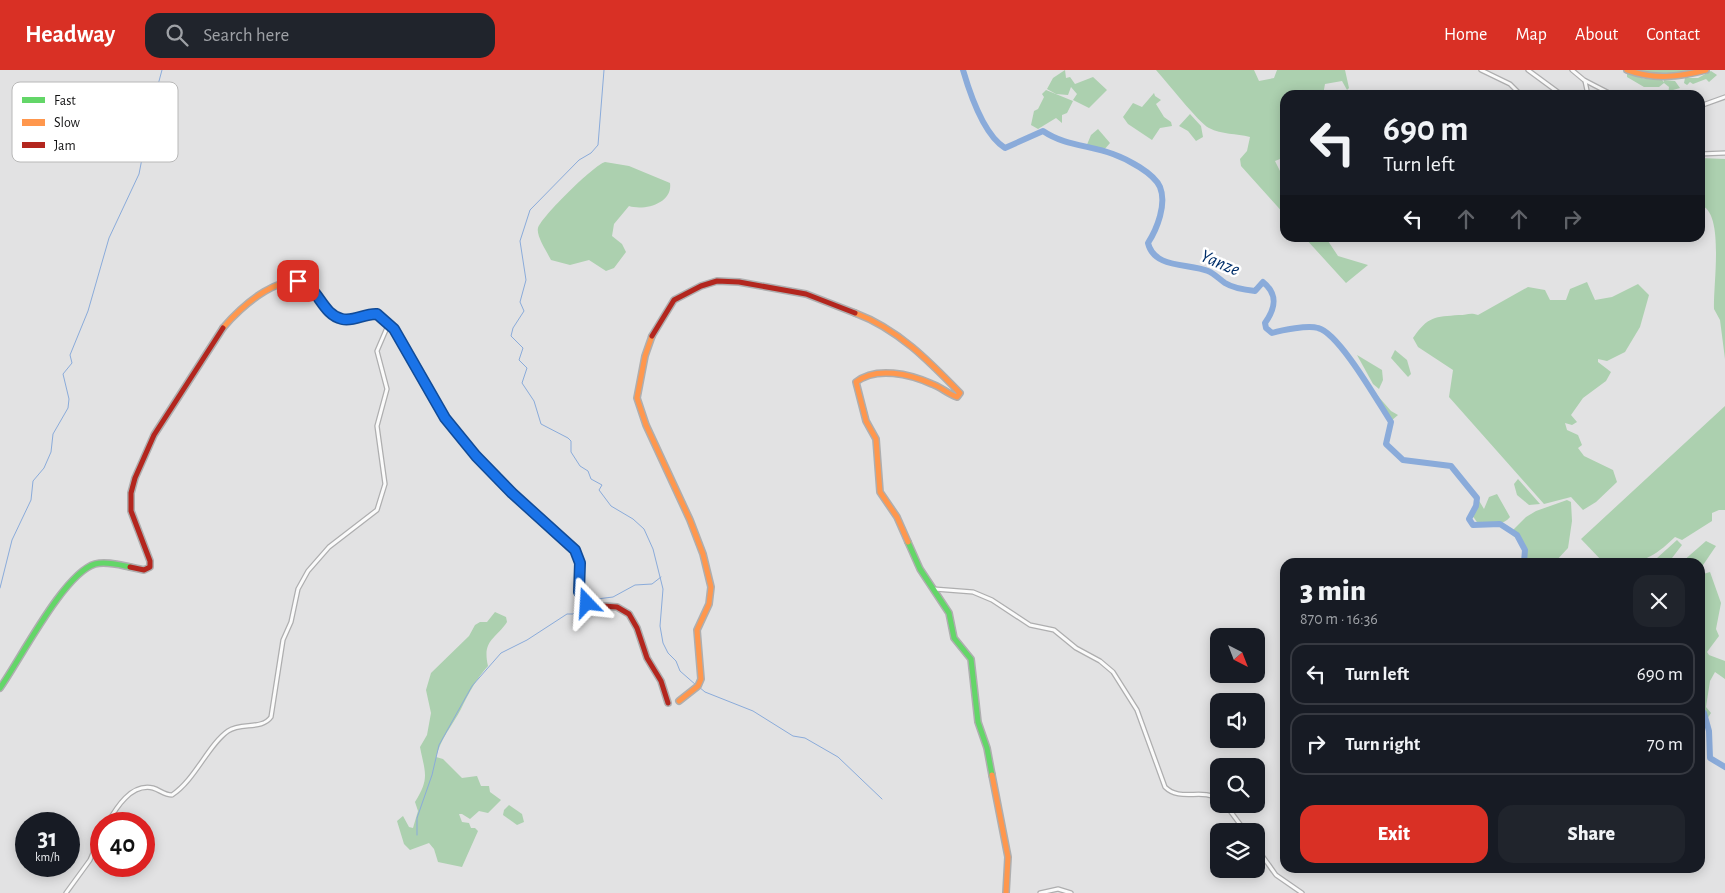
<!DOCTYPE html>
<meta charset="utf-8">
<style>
:root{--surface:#171b24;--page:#20242c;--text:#f1f3f6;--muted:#9ea1a6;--line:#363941;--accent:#d93025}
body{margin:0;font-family:"Alegreya Sans",sans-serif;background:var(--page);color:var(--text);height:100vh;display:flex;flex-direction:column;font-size:19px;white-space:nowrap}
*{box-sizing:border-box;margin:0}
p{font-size:16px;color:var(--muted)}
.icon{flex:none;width:28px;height:28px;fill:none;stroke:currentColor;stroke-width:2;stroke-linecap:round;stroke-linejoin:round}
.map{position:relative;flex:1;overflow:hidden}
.drawer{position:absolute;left:1280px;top:488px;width:425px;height:315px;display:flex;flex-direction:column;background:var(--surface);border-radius:15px;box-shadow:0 2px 12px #0003}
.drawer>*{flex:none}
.guide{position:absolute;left:1280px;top:20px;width:425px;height:152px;border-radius:15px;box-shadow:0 2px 12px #0003;background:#171b24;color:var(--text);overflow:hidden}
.needle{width:32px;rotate:138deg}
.buttons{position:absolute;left:1210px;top:558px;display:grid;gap:10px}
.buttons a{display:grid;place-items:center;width:55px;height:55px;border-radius:10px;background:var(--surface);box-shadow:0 2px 12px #0003;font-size:25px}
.speed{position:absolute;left:15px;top:742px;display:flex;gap:10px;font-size:25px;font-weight:700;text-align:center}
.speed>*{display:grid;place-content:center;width:65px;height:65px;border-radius:50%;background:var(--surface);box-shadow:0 2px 12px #0003;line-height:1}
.speed small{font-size:12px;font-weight:400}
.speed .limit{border:8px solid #d22;background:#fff;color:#111}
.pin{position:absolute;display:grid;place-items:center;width:42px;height:42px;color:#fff;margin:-21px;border-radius:10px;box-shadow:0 2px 8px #0006}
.me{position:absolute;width:55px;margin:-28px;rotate:340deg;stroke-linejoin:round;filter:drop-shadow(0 0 4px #0008)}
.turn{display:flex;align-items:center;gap:18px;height:105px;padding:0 20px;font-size:22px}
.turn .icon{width:65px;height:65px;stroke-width:2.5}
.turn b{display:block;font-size:35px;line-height:42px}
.lanes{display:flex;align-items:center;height:48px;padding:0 20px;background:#0003;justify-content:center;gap:25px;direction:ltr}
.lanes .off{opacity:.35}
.round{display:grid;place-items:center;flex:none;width:52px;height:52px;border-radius:15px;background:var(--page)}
.overview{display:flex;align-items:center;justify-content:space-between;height:85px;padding:0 20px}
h1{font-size:30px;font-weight:800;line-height:38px}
.action{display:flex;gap:10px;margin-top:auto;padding:10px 20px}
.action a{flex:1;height:58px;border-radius:15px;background:var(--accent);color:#fff;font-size:20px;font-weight:800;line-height:58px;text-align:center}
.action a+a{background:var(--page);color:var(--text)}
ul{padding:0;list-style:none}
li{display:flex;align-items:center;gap:15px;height:62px;margin:0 10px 8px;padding:0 10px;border:2px solid var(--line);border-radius:15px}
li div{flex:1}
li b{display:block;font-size:19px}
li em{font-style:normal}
header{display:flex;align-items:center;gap:30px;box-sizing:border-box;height:70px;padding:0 25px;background:var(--accent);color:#fff}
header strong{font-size:24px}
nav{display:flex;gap:28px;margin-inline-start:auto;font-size:18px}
.search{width:350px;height:45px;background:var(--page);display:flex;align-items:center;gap:12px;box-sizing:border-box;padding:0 18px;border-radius:15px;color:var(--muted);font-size:19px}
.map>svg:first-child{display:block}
.green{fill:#acd0af}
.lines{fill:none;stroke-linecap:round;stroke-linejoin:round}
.stream{stroke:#8aabda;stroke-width:1}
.river{stroke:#8aabda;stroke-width:6}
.street-casing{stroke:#aeaeaf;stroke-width:5.5}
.fast-casing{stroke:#aeaeaf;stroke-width:8}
.slow-casing{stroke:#aeaeaf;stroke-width:8}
.jam-casing{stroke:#aeaeaf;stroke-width:8}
.street{stroke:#fbfbfb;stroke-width:3}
.fast{stroke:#63d668;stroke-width:5}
.slow{stroke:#ff974d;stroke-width:5}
.jam{stroke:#b3261e;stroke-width:5}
.route-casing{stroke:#114b97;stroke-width:12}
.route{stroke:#1a73e8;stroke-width:9}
.labels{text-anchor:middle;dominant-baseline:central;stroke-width:5;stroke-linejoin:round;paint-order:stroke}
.water-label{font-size:19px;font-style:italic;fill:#002f6a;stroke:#fff}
.key{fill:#fff;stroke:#b8b8b8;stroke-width:1}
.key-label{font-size:14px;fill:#121213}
</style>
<header>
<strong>Headway</strong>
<div class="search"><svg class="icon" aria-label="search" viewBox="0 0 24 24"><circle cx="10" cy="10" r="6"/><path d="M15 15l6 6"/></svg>Search here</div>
<nav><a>Home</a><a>Map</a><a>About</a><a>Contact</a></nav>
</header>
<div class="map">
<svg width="1725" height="823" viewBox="0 0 1725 823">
<rect width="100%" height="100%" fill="#e2e2e3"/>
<!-- green -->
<g class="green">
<path d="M 1065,0 L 1066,8 L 1070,7 L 1075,14 L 1093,7 L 1107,20 L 1089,38 L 1073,30 L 1077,24 L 1071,17 L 1068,25 L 1056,24 L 1047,19 L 1053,8 Z"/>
<path d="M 1156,0 L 1254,0 L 1259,11 L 1274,8 L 1277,0 L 1345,0 L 1349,18 L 1347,20 L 1342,11 L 1325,14 L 1323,25 L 1285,25 L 1285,87 L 1275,91 L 1281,103 L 1285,106 L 1285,145 L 1241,96 L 1240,89 L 1247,81 L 1250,67 C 1236,63 1222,65 1209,58 C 1199,53 1166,11 1156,0 Z"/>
<path d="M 1630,0 L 1690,0 C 1671,6 1649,8 1630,0 Z"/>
<path d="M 1711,1 L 1717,5 L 1709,12 L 1706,9 L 1693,14 L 1690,12 L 1687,15 L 1684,13 L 1685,8 L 1698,8 Z"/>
<path d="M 1627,3 L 1645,9 L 1661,9 L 1664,12 L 1664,10 L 1675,11 L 1680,18 L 1673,20 L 1672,24 L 1668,25 L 1669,17 L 1664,13 L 1659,17 L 1644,17 L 1627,7 Z"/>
<path d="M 1046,20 L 1073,31 L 1067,43 L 1062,45 L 1062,53 L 1056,48 L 1038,59 L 1031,55 L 1034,41 L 1038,39 L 1044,27 L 1042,24 Z"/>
<path d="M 1154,23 L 1155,26 L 1161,30 L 1156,34 L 1164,47 L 1171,52 L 1172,56 L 1160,58 L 1152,70 L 1128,54 L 1123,47 L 1133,33 L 1142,37 Z"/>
<path d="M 1190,44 L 1201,56 L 1203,67 L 1196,71 L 1188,61 L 1179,56 Z"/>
<path d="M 1098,59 L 1110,73 L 1104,80 L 1086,77 L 1091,65 Z"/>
<path d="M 1700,88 L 1725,89 L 1725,289 L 1720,250 L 1714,239 C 1713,214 1725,141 1700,135 Z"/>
<path d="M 605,92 L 629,96 L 670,113 C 673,133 645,141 629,136 L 614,154 L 612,166 L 622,174 L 626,182 L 614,198 L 606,201 L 589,190 L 570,195 L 551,190 C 547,182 536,166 538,158 C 542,146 594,95 605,92 Z"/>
<path d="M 1305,168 L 1326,168 L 1338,186 L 1368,195 L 1346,213 Z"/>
<path d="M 1587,212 L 1595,230 L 1612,227 L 1638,214 L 1649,225 L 1640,257 L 1625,282 L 1607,291 L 1598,289 L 1598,292 L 1611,302 L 1606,311 L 1583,328 L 1571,345 L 1577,352 L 1572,355 L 1565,353 L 1567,360 L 1578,365 L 1582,375 L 1578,378 L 1584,386 L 1613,400 L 1617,412 L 1596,432 L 1583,440 L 1571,427 L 1544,434 L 1449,327 L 1453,300 L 1418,277 L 1413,268 C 1428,246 1435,247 1459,245 C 1467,245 1470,242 1478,245 L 1528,217 L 1545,220 L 1550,230 L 1566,230 L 1570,219 Z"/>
<path d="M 1395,280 L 1407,290 L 1411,304 L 1408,307 L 1391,288 Z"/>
<path d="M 1357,285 L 1382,300 L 1383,310 L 1379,319 L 1373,314 Z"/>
<path d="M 1377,325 L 1391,341 L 1398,345 L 1391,351 L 1375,327 Z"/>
<path d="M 1725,336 L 1725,440 L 1719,440 L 1712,443 L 1712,451 L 1682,470 L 1675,467 C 1648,493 1639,493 1603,492 L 1581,469 Z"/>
<path d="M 1518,409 L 1540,434 L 1529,435 L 1517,425 L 1514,414 Z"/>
<path d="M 1497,424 L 1510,447 C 1504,455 1490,455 1479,455 L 1472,445 L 1477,436 L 1478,429 L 1484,439 L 1489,427 Z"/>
<path d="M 1567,430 L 1571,432 L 1572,451 L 1568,478 L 1555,492 L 1522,492 L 1525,487 L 1519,471 L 1510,463 L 1526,447 L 1536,441 Z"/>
<path d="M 1677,470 L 1682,475 L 1672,488 L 1679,492 L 1644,492 L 1657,488 Z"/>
<path d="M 1706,471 L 1716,476 L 1701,498 L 1700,505 L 1710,502 L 1721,533 L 1716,559 L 1719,566 L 1707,582 L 1709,585 L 1725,591 L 1725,609 L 1715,602 L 1710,611 L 1706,637 L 1711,643 L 1707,649 L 1704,645 L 1700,645 L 1700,492 L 1682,492 Z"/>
<path d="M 495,542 L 506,547 L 507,552 C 495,570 482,570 488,596 C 476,609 469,623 461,639 C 452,656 441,668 436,687 L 443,689 L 462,708 L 477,706 L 481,716 L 489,716 L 490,722 L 501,730 L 488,743 L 479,741 L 470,749 L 462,744 L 459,744 L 462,752 L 469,753 L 471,758 L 475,758 L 478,761 L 462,797 L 438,792 L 434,779 L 429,773 L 410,780 L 404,774 L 397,751 L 403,746 L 409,757 L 413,758 L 418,741 L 415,732 C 430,708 425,703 420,677 L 427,665 L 431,643 L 426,620 L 431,603 L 469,566 L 475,555 L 480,552 L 487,552 Z"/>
<path d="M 509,735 L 522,744 L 524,752 L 517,755 L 503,745 L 504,740 Z"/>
</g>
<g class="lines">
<!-- stream -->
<g class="stream">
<path d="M 604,0 L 598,75 L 591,83 L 579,90 L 530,140 L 520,171 L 526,210 L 520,232 L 524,241 L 513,258 L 511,266 L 523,278 L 519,290 L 527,298 L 522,313 L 534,331 L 541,354 L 568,368 L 571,371 L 571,382 L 580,396 L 588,401 L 591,409 L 602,415 L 599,420 L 611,436 L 633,449 L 644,459 L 653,479 L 663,519 L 660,556 L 663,573 L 668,583 L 676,591 L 680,601 L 696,615"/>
<path d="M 0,518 L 12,470 L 31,430 L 33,411 L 44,398 L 51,382 L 53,364 L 68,338 L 69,329 L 63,304 L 72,293 L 70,285 L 88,241 L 109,168 L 139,104 L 152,37 L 162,0"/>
<path d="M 589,530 L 613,527 L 635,515 L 652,514 L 661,507"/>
<path d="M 699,617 L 705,622 L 753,641 L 793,666 L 805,668 L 838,687 L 882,729"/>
<path d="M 417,765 L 417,748 L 432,705 L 439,675 L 472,616 L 501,583 L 527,570 L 567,544 L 573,544 L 584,533"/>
</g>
<!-- river -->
<g class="river">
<path d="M 963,0 C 970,24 984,65 1005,78 L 1043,61 C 1065,76 1089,75 1113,84 C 1127,89 1154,103 1160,117 C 1167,134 1157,159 1148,173 C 1154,199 1189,193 1208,201 C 1215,204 1219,209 1225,213 C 1233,218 1245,220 1255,221 L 1263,212 C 1279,225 1275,239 1265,253 L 1266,258 L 1272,263 C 1282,260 1308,255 1318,258 C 1339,263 1378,332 1391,352 L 1386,374 L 1403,390 L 1451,396 L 1477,428 L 1476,436 L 1469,449 L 1473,455 L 1500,454 L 1517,465 L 1525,480 L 1524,492"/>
<path d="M 1700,645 L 1704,643 L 1709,661 L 1710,688 L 1725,697"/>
</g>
<defs>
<g id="street">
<path d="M 1481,0 L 1510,14 L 1521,25"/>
<path d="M 1528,0 L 1562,25"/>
<path d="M 1572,0 L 1584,10 L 1613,25"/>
<path d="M 1585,11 L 1588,25"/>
<path d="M 1700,36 L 1725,27"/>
<path d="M 1700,84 L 1725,83"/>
<path d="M 934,519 L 973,522 L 992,530 L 1030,555 L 1054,560 L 1076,578 L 1100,591 L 1113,602 L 1137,640 L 1165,717 C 1180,732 1202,718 1219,729"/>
<path d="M 1225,734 L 1245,761"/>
<path d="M 107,754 C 116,738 131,713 153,718 C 160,720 164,725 172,725 C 195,710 208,675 228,661 C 241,652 262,660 271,647 L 283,570 L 291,552 L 298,519 L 308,501 L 329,477 L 377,440 L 385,414 L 377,356 L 387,319 L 377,281 L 389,253"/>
<path d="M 1256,777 L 1276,805 L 1302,823"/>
<path d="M 66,823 L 90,790 L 101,764"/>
<path d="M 1040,823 L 1058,819 L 1071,823"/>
</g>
<g id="fast">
<path d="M 908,472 L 920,499 L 949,543 L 954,568 L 971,589 L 978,652 L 987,678 L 992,705"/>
<path d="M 0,618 C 20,590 64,503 95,494 C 106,491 120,495 130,497"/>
</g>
<g id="slow">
<path d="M 1627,0 C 1654,10 1679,7 1706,0"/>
<path d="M 855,243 C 898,259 929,291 960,323 L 957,327 C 948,324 941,317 932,314 C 910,304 876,296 856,312 L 866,351 L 876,369 L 880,422 L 897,447 L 908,472"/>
<path d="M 223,258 C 239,238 288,193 313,220 C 322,230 328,245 343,249 C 354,251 366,244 377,244 L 394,259 L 403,275"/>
<path d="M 652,266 L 645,286 L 637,328 L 646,355 L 690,450 L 703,484 L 711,517 L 709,534 L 697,560 L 701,609 L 698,616 L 679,631"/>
<path d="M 992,705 L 1008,787 L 1006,823"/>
</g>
<g id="jam">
<path d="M 652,266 L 674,230 L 701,216 L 717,211 L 739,212 L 806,224 L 855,243"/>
<path d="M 403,275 C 417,299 430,326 446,348 C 482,398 529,439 575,480 L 580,493 L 580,526 L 589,535 L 617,537 L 629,544 L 637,558 L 647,588 L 661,611 L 668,633"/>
<path d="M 130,497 L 144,500 L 150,497 L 150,491 L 131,441 L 131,423 L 135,408 L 154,365 L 223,258"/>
</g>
</defs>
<!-- street casing -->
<use href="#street" class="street-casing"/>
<!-- fast casing -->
<use href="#fast" class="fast-casing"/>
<!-- slow casing -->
<use href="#slow" class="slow-casing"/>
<!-- jam casing -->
<use href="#jam" class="jam-casing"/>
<!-- street -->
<use href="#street" class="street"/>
<!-- fast -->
<use href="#fast" class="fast"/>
<!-- slow -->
<use href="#slow" class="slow"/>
<!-- jam -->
<use href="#jam" class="jam"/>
</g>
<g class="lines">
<defs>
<path id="route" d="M 298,211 C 319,216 321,244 342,249 C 354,252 365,243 377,244 L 394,259 L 445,348 L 476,386 L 512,423 L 575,480 L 580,493 L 579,522 L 587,533"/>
</defs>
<!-- route casing -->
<use href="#route" class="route-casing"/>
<!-- route -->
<use href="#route" class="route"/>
</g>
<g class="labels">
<!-- water labels -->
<g class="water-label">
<text transform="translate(1220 193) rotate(23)">Yanze</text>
</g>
</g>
<!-- legend -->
<rect x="12" y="12" width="166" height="80" rx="8" class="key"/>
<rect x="22" y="27" width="23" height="6" fill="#63d668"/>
<rect x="22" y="49" width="23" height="7" fill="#ff974d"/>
<rect x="22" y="72" width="23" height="6" fill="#b3261e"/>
<g class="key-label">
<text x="54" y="35">Fast</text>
<text x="54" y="57">Slow</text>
<text x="54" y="80">Jam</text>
</g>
</svg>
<div class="buttons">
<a><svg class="needle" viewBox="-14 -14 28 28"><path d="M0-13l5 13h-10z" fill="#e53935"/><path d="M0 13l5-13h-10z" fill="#9ea1a6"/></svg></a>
<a><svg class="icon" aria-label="sound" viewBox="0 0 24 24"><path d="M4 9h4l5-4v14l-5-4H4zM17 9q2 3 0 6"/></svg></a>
<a><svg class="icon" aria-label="search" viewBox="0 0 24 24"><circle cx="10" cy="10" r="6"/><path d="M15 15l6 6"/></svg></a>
<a><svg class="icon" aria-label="layers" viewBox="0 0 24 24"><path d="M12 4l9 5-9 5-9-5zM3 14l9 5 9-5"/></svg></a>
</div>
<div class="speed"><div>31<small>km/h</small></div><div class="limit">40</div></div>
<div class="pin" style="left:298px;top:211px;background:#d93025"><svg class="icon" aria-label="arrive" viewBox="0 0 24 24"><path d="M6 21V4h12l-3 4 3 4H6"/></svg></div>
<svg class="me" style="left:587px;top:533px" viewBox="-20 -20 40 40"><path d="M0-17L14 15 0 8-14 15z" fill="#1a73e8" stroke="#fff" stroke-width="4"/></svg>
<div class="guide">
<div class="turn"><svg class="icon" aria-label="left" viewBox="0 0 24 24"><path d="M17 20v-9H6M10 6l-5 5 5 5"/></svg><div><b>690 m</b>Turn left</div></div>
<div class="lanes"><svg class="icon" aria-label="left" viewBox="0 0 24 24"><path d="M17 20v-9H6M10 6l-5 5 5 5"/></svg><svg class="icon off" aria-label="ahead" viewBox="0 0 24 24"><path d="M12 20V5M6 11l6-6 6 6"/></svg><svg class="icon off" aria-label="ahead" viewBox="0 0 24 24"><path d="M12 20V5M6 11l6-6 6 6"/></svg><svg class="icon off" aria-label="right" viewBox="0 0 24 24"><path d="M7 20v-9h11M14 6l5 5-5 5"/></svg></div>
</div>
<section class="drawer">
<div class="overview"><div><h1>3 min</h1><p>870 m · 16:36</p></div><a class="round"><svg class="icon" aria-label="close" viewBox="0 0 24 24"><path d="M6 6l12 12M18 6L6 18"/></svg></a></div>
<ul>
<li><svg class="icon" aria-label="left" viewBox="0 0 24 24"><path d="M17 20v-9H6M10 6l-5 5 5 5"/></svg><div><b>Turn left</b></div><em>690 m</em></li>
<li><svg class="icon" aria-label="right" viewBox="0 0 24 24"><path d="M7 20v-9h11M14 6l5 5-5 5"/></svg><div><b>Turn right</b></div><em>70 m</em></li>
</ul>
<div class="action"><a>Exit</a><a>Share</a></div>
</section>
</div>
